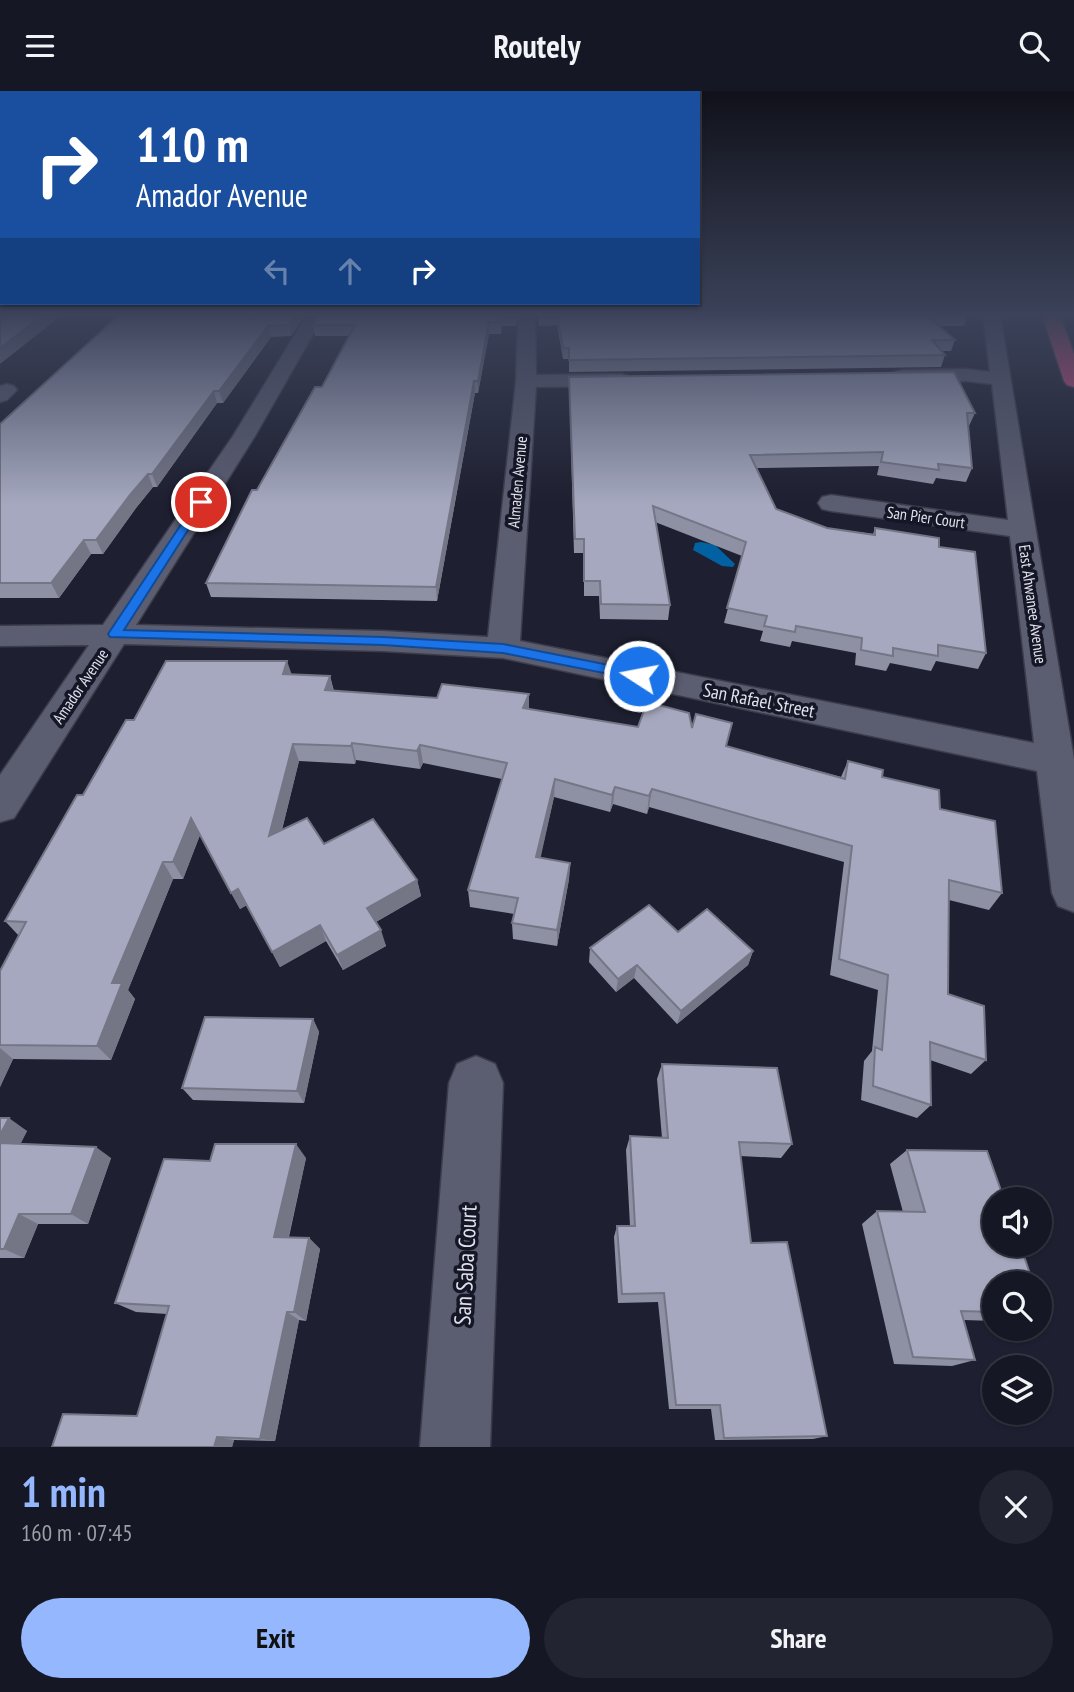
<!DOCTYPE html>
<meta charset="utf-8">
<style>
:root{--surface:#161724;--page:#232431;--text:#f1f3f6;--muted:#9e9fa6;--line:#353641;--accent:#94b7fd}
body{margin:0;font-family:"PT Sans Narrow",sans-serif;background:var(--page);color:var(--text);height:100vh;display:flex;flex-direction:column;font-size:26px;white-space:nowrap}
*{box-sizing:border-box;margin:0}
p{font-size:23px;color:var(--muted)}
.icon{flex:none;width:38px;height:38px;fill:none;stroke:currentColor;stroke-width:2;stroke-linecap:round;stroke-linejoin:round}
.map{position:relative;height:1356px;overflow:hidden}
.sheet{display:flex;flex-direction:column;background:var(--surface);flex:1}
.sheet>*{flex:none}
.hud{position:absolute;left:0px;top:0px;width:700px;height:214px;box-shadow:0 2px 5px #0004,0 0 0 2px var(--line);background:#1a4fa0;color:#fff;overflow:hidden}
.buttons{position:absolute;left:982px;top:1096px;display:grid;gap:14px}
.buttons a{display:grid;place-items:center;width:70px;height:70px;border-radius:50%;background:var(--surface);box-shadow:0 2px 5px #0004,0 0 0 2px var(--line);font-size:35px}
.pin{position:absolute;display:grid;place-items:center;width:60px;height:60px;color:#fff;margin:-30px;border:4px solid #fff;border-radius:50%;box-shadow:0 2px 7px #0007}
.me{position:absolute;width:77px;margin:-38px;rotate:281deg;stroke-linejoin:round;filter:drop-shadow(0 0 5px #0008)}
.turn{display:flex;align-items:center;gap:24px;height:147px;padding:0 21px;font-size:32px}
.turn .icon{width:91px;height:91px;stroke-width:2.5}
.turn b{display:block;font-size:49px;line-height:60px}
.lanes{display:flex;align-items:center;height:66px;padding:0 21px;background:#0003;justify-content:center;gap:35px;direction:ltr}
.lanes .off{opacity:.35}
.round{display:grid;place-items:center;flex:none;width:74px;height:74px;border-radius:37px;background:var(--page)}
.overview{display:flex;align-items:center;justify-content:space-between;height:119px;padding:0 21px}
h1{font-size:42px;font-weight:800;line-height:52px;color:var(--accent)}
.button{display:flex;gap:14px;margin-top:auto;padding:14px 21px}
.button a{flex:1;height:80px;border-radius:42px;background:var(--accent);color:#111;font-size:28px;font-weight:800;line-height:80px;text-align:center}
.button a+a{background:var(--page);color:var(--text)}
header{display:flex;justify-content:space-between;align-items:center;height:91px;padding:0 21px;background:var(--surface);font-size:32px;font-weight:800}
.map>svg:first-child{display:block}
.water{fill:#0161a1}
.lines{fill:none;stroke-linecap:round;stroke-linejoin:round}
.minor-casing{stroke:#3c3c4b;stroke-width:3}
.highway-casing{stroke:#3c3c4b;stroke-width:3}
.minor{fill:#5b5d71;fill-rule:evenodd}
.highway{fill:#d24a79;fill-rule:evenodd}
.wall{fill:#8e90a4}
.shaded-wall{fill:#747686}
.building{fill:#a5a8bf;stroke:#747686;stroke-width:2}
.route{fill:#1a73e8;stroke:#114b97;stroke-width:2}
.labels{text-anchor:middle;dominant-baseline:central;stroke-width:7;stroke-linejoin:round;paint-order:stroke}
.far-street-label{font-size:16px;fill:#e0e1ed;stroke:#151626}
.street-label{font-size:19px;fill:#e0e1ed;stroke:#151626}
.near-street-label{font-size:23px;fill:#e0e1ed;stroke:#151626}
</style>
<header><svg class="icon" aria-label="menu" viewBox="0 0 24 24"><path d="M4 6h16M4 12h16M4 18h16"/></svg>Routely<svg class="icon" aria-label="search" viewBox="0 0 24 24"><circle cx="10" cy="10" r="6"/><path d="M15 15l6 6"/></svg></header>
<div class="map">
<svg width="1074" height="1356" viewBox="0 0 1074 1356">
<rect width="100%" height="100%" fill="#1e1f30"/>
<!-- water -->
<path class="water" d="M 701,451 L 715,454 L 735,473 L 733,476 L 722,475 L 693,459 L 695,452 Z"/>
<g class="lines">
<defs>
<g id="minor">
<path d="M 307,224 L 324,224 L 255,345 L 136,534 L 383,540 L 488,546 L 516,290 L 518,224 L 535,224 L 536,284 L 621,283 L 628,285 L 631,289 L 628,293 L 621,295 L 536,296 L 520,550 L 1034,652 L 1010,445 L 831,420 L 822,418 L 818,412 L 822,406 L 831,404 L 1008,429 L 992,293 L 966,290 L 902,291 L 895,289 L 892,285 L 895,281 L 902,279 L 966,278 L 990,281 L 983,224 L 1000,224 L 1074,668 L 1074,821 L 1058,815 L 1052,802 L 1037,680 L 503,567 L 383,560 L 124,553 L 14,727 L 0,731 L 0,684 L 89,554 L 0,555 L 0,535 L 103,534 L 233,345 Z"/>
<path d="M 7,293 L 14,295 L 17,299 L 7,309 L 0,311 L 0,295 Z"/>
<path d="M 476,965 L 495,973 L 503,992 L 490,1356 L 420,1356 L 449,992 L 457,973 Z"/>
</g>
<path id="highway" d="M 1042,224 L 1060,224 L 1074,263 L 1074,296 L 1067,294 L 1064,290 Z"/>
</defs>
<!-- minor casing -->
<use href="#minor" class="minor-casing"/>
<!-- highway casing -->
<use href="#highway" class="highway-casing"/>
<!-- minor -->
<use href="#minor" class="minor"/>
<!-- highway -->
<use href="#highway" class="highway"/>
</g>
<!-- wall -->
<g class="wall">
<path d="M 119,224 L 305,224 L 291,245 L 271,246 L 223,312 L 217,312 L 157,396 L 153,396 L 136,417 L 103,463 L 91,463 L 59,507 L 0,507 L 0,333 Z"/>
<path d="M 318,224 L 518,224 L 516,235 L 502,235 L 501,243 L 489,243 L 478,302 L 475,302 L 437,510 L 211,506 L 206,492 L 257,399 L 322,296 L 349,245 L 315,245 L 313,234 Z"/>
<path d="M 538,224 L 968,224 L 964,235 L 940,235 L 955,249 L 951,260 L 942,260 L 945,264 L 941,276 L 569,281 L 569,268 L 563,268 L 557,234 L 539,235 Z"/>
<path d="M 569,286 L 975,322 L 969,335 L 968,335 L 972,377 L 966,391 L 936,387 L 933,393 L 877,384 L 879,375 L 757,377 L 776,418 L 827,437 L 873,443 L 875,437 L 939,456 L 986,562 L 978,578 L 936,570 L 931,580 L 890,572 L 886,580 L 855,574 L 856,562 L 792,550 L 790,556 L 760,550 L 763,540 L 724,532 L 742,465 L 655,431 L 670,514 L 668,529 L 600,528 L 599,505 L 584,505 L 584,462 L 574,462 Z"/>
<path d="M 291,583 L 330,585 L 334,600 L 529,618 L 638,636 L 692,637 L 726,655 L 841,686 L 848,670 L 882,686 L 940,718 L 1002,802 L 989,819 L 949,809 L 948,903 L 986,969 L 971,983 L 930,969 L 931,1014 L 917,1027 L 861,1009 L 864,970 L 872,960 L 878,899 L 830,884 L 844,771 L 649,716 L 647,723 L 613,713 L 610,721 L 554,706 L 540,767 L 570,772 L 569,788 L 557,855 L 513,848 L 512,832 L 514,823 L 470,816 L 468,799 L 502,688 L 423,672 L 420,678 L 356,669 L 355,673 L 299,670 L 282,739 L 324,753 L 417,789 L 421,805 L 376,831 L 386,855 L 343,879 L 326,850 L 280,876 L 247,814 L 240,818 L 200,744 L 183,788 L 173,788 L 128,899 L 135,908 L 111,969 L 13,968 L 0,996 L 0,880 L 19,845 L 5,830 L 83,704 L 134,629 Z"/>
<path d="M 678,841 L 753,860 L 748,874 L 677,933 L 634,887 L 616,901 L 589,871 L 590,857 Z"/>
<path d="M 313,928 L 319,941 L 304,1012 L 193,1009 L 182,997 Z"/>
<path d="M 662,973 L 792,1053 L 781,1067 L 740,1065 L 751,1152 L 827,1345 L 813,1348 L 715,1349 L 711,1318 L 669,1318 L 658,1211 L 618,1212 L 614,1146 L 617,1135 L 630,1135 L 626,1059 L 630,1045 L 662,1047 L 657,988 Z"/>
<path d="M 0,1027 L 27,1040 L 20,1053 L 111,1067 L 88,1133 L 38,1133 L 24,1167 L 0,1167 Z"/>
<path d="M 907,1059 L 994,1192 L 994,1230 L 964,1229 L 975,1269 L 952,1275 L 894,1273 L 862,1133 L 877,1120 L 903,1121 L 890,1073 Z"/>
<path d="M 306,1067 L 289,1146 L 309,1147 L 320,1158 L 306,1230 L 299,1229 L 275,1350 L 234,1349 L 232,1356 L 52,1356 L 137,1325 L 167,1223 L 136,1221 L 115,1212 L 210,1070 Z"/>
</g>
<!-- shaded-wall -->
<g class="shaded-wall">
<path d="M 43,224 L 62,224 L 0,273 L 0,257 Z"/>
<path d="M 296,224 L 305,224 L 291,245 L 289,234 Z"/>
<path d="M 489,231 L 489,243 L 478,302 L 478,290 Z"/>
<path d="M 268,235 L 271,246 L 223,312 L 219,300 Z"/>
<path d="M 474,290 L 475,302 L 437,510 L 436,496 Z"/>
<path d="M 214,300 L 217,312 L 157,396 L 152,383 Z"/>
<path d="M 148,383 L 153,396 L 136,417 L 103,463 L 96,449 L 130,404 Z"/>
<path d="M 84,449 L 91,463 L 59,507 L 51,492 Z"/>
<path d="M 287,570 L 293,587 L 283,583 Z"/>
<path d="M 330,585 L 334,603 L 325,599 Z"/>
<path d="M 529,603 L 529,621 L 523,617 Z"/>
<path d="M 352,652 L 356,669 L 355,673 L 351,655 Z"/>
<path d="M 293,653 L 299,670 L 276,762 L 269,745 Z"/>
<path d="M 420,654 L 423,672 L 420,678 L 417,660 Z"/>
<path d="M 555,688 L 554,706 L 537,783 L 536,766 Z"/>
<path d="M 615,696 L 613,713 L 610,721 L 612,704 Z"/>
<path d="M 652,698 L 649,716 L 647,723 L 649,705 Z"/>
<path d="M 191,727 L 200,744 L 183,788 L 173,771 Z"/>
<path d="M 163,771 L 173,788 L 128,899 L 135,908 L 111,969 L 97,955 L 112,892 Z"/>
<path d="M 570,772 L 569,788 L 557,855 L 557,839 Z"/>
<path d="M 417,789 L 421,805 L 372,833 L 367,817 Z"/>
<path d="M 238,798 L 247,814 L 240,818 L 231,802 Z"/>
<path d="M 320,834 L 326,850 L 280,876 L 272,861 Z"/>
<path d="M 381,839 L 386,855 L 343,879 L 337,864 Z"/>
<path d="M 753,860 L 748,874 L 677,933 L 681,920 Z"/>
<path d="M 637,874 L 634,887 L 616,901 L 618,888 Z"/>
<path d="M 313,928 L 319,941 L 304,1012 L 297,1000 Z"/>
<path d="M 0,957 L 13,968 L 0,996 Z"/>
<path d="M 9,1027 L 27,1040 L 15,1064 L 0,1055 L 0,1044 Z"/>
<path d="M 296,1053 L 306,1067 L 286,1157 L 274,1146 Z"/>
<path d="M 96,1056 L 111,1067 L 88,1133 L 71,1123 Z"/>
<path d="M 19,1123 L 38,1133 L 24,1167 L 4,1158 Z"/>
<path d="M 309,1147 L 320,1158 L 306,1230 L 294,1221 Z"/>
<path d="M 287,1221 L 299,1229 L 275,1350 L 260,1348 Z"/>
<path d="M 217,1346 L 234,1349 L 232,1356 L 214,1356 Z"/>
</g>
<!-- building -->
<g class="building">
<path d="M 0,224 L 43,224 L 0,257 Z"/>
<path d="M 119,224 L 296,224 L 289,234 L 268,235 L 219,300 L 214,300 L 152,383 L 148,383 L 130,404 L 96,449 L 84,449 L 51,492 L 0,492 L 0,333 Z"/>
<path d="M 318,224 L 502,224 L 501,231 L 489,231 L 478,290 L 474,290 L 436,496 L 206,492 L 252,399 L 257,399 L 315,296 L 322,296 L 355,234 L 313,234 Z"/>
<path d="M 557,224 L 951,224 L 927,224 L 955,249 L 932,249 L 945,264 L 569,269 L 569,257 L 563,257 Z"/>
<path d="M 954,281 L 975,322 L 967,322 L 972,377 L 938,373 L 939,379 L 881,371 L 883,361 L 750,364 L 776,418 L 827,437 L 875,444 L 875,437 L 939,447 L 939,456 L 975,461 L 986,562 L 938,554 L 938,565 L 893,557 L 893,565 L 861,559 L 862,547 L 796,535 L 795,541 L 764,535 L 767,525 L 727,517 L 746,451 L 653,415 L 670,514 L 601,513 L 600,490 L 584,490 L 584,448 L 575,448 L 569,286 Z"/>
<path d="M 166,570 L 287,570 L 283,583 L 330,585 L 325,599 L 437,607 L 442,593 L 529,603 L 523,617 L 638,636 L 647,611 L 689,622 L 692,637 L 696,623 L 732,632 L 726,655 L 845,688 L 848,670 L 883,679 L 882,686 L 939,699 L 940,718 L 995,730 L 1002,802 L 949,789 L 948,903 L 984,915 L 986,969 L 930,951 L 931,1014 L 873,995 L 875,956 L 882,959 L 888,884 L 839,868 L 852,755 L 652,698 L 649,705 L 615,696 L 612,704 L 555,688 L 536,766 L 570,772 L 557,839 L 512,832 L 518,807 L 468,799 L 507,672 L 420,654 L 417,660 L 352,652 L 351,655 L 293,653 L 269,745 L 307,727 L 324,753 L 373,728 L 417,789 L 367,817 L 381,839 L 337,864 L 320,834 L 272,861 L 238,798 L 231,802 L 191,727 L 173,771 L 163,771 L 112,892 L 122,892 L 97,955 L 0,954 L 0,880 L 26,831 L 5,830 L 77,704 L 83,704 L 126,629 L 134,629 Z"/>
<path d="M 649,814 L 678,841 L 707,818 L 753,860 L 681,920 L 637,874 L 618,888 L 590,857 Z"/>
<path d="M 205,926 L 313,928 L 297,1000 L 182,997 Z"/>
<path d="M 662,973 L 777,977 L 792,1053 L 739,1051 L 751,1152 L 787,1151 L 827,1345 L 724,1347 L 720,1314 L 676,1314 L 664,1202 L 622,1203 L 617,1135 L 635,1135 L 630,1045 L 668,1047 Z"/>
<path d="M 0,1027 L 9,1027 L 0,1044 Z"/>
<path d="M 0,1052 L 96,1056 L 71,1123 L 19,1123 L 4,1158 L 0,1158 Z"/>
<path d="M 215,1053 L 296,1053 L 274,1146 L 309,1147 L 294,1221 L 287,1221 L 260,1348 L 217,1346 L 214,1356 L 52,1356 L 63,1323 L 137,1325 L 169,1215 L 115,1212 L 164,1068 L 210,1070 Z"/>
<path d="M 907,1059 L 987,1060 L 1004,1108 L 994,1108 L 994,1153 L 1020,1153 L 1033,1192 L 994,1192 L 994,1221 L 961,1220 L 975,1269 L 913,1266 L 877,1120 L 925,1121 Z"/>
<path d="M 1040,1209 L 1044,1222 L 1040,1222 Z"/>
</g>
<!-- sky -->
<linearGradient id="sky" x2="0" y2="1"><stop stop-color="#10111a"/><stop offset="0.54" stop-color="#3b4259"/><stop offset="1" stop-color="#3b4259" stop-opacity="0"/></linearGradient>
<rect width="1074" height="414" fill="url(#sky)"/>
<!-- route -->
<path class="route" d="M 201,408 L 206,411 L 124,539 L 383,546 L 503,553 L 639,580 L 646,585 L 639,589 L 503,562 L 383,554 L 110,546 L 108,543 L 196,411 Z"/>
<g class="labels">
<!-- far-street labels -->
<g class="far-street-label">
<text transform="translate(517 391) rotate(-85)">Almaden Avenue</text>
<text transform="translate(926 426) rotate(8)">San Pier Court</text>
<text transform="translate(1033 513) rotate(82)">East Ahwanee Avenue</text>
<text transform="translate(80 595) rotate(-56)">Amador Avenue</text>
</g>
<!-- street labels -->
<g class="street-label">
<text transform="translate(759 609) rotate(11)">San Rafael Street</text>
</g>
<!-- near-street labels -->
<g class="near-street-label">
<text transform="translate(465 1174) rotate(-87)">San Saba Court</text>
</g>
</g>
</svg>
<div class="buttons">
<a><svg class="icon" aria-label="sound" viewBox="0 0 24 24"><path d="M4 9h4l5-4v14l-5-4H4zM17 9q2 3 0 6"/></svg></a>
<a><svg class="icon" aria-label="search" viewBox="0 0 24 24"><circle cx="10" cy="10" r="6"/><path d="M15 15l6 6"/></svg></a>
<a><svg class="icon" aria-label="layers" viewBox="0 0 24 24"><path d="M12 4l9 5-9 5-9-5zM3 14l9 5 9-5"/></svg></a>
</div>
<div class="pin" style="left:201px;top:411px;background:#d93025"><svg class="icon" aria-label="arrive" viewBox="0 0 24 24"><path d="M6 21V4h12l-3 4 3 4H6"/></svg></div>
<svg class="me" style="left:639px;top:585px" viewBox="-20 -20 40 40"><circle r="17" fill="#1a73e8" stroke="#fff" stroke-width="3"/><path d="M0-11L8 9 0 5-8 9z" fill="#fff"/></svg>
<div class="hud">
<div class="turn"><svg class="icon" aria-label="right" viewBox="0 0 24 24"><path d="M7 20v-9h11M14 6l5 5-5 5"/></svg><div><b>110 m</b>Amador Avenue</div></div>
<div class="lanes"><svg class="icon off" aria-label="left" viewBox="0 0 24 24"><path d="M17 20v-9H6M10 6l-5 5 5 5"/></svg><svg class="icon off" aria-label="ahead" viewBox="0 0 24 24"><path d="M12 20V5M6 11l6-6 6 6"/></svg><svg class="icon" aria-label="right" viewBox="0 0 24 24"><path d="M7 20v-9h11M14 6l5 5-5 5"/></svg></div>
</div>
</div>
<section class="sheet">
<div class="overview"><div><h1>1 min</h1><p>160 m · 07:45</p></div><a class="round"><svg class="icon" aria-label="close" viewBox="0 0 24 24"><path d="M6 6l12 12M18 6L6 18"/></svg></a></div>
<div class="button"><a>Exit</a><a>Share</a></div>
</section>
